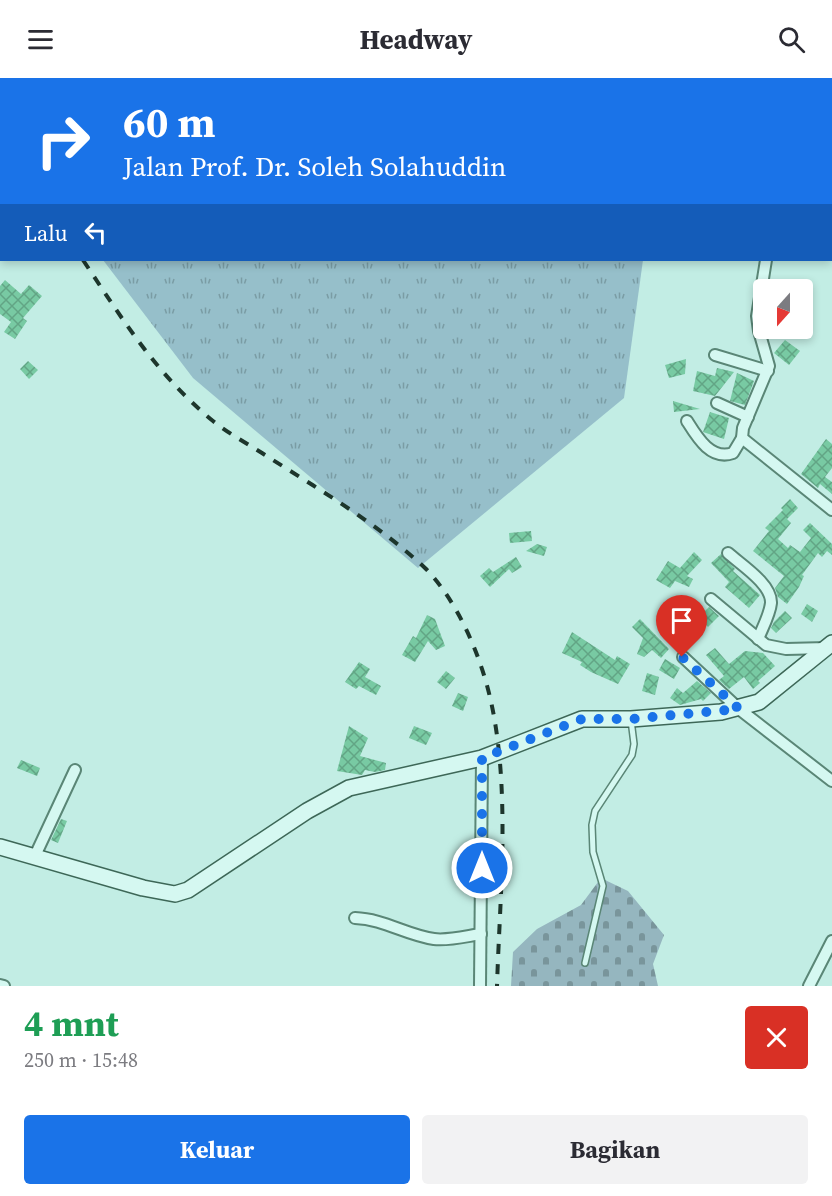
<!DOCTYPE html>
<html lang="id">
<meta charset="utf-8">
<style>
:root{--surface:#fff;--page:#f2f2f3;--text:#2b2b33;--muted:#7c7c81;--accent:#1a73e8}
body{margin:0;font-family:"Source Serif 4",serif;background:var(--page);color:var(--text);height:100vh;display:flex;flex-direction:column;font-size:22px;white-space:nowrap}
*{box-sizing:border-box;margin:0}
p{font-size:20px;color:var(--muted)}
.icon{flex:none;width:33px;height:33px;fill:none;stroke:currentColor;stroke-width:2;stroke-linecap:round;stroke-linejoin:round}
.map{position:relative;height:908px;overflow:hidden}
.sheet{display:flex;flex-direction:column;background:var(--surface);flex:1}
.sheet>*{flex:none}
.hud{position:absolute;left:0px;top:0px;width:832px;height:183px;box-shadow:0 3px 9px #0003;background:#1a73e8;color:#fff;overflow:hidden}
.needle{width:39px;rotate:201deg}
.fabs{position:absolute;left:753px;top:201px;display:grid;gap:12px}
.fabs a{display:grid;place-items:center;width:60px;height:60px;border-radius:6px;background:var(--surface);box-shadow:0 3px 9px #0003;font-size:30px}
.pin{position:absolute;display:grid;place-items:center;width:51px;height:51px;color:#fff;margin:-62px -26px;border-radius:50% 50% 50% 0;rotate:-45deg;box-shadow:0 0 6px #0007}
.pin .icon{rotate:45deg}
.me{position:absolute;width:66px;margin:-33px;rotate:0deg;stroke-linejoin:round;filter:drop-shadow(0 0 4px #0008)}
.turn{display:flex;align-items:center;gap:21px;height:126px;padding:0 24px;font-size:27px}
.turn .icon{width:78px;height:78px;stroke-width:2.5}
.turn b{display:block;font-size:42px;line-height:51px}
.then{display:flex;align-items:center;height:57px;padding:0 24px;background:#0003;gap:12px;font-size:22px}
.round{display:grid;place-items:center;flex:none;width:63px;height:63px;border-radius:6px;background:var(--page)}
.headline{display:flex;align-items:center;justify-content:space-between;height:102px;padding:0 24px}
h1{font-size:36px;font-weight:700;line-height:45px;color:#1e9e55}
.action{display:flex;gap:12px;margin-top:auto;padding:12px 24px}
.action a{flex:1;height:69px;border-radius:6px;background:var(--accent);color:#fff;font-size:24px;font-weight:700;line-height:69px;text-align:center}
.action a+a{background:var(--page);color:var(--text)}
header{display:flex;justify-content:space-between;align-items:center;height:78px;padding:0 24px;background:var(--surface);font-size:27px;font-weight:700}
.map>svg:first-child{display:block}
.grass{fill:url(#grass-tufts)}
.cemetery{fill:url(#cemetery-stones)}
.building{fill:url(#building-cross-hatch)}
.lines{fill:none;stroke-linecap:round;stroke-linejoin:round}
.lane-casing{stroke:#5a8676;stroke-width:8}
.street-casing{stroke:#5a8676;stroke-width:14}
.secondary-casing{stroke:#3d6757;stroke-width:18}
.lane{stroke:#d5f8f1;stroke-width:5}
.street{stroke:#d5f8f1;stroke-width:10}
.secondary{stroke:#d5f8f1;stroke-width:15}
.rail{stroke:#1d362c;stroke-width:4;stroke-dasharray:10 10;stroke-linecap:butt}
.route{stroke:#1a73e8;stroke-width:10;stroke-dasharray:0 18}
</style>
<header><svg class="icon" aria-label="menu" viewBox="0 0 24 24"><path d="M4 6h16M4 12h16M4 18h16"/></svg>Headway<svg class="icon" aria-label="search" viewBox="0 0 24 24"><circle cx="10" cy="10" r="6"/><path d="M15 15l6 6"/></svg></header>
<div class="map">
<svg width="832" height="908" viewBox="0 0 832 908">
<defs>
<pattern id="grass-tufts" width="24" height="20" patternUnits="userSpaceOnUse" patternTransform="scale(1.5)"><rect width="24" height="20" fill="#96bfca"/><path d="M3 7l-1-3M5 7V3M7 7l1-3M15 17l-1-3M17 17v-4M19 17l1-3" fill="none" stroke="#7a9ca4"/></pattern>
<pattern id="cemetery-stones" width="16" height="16" patternUnits="userSpaceOnUse" patternTransform="scale(1.5)"><rect width="16" height="16" fill="#95b6bf"/><path d="M2 7V4a2 2 0 0 1 4 0v3zM10 15v-3a2 2 0 0 1 4 0v3z" fill="#79959b"/></pattern>
<pattern id="building-cross-hatch" width="8" height="8" patternUnits="userSpaceOnUse" patternTransform="scale(1.5)"><rect width="8" height="8" fill="#78caa3"/><path d="M0 0l8 8M0 8l8-8" fill="none" stroke="#62a585"/></pattern>
</defs>
<rect width="100%" height="100%" fill="#c2ede4"/>
<!-- grass -->
<g class="grass">
<path d="M 0,0 L 619,0 L 619,1 L 2,2 L 1,48 Z"/>
<path d="M 103,182 L 643,182 L 624,320 L 418,490 L 193,300 Z"/>
</g>
<!-- cemetery -->
<path class="cemetery" d="M 605,802 L 628,813 L 664,857 L 653,886 L 658,908 L 511,908 L 513,874 L 537,851 L 581,827 L 598,804 Z"/>
<!-- building -->
<g class="building">
<path d="M 5,202 L 21,216 L 29,207 L 42,218 L 23,240 L 27,243 L 15,261 L 4,254 L 11,244 L 0,236 L 0,208 Z"/>
<path d="M 785,262 L 800,273 L 789,287 L 774,275 Z"/>
<path d="M 686,281 L 685,296 L 669,300 L 665,287 Z"/>
<path d="M 28,283 L 38,292 L 29,301 L 20,291 Z"/>
<path d="M 717,290 L 734,294 L 715,318 L 693,313 L 697,293 L 715,298 Z"/>
<path d="M 737,295 L 754,303 L 745,327 L 730,323 Z"/>
<path d="M 673,323 L 700,331 L 674,334 Z"/>
<path d="M 710,334 L 729,340 L 724,361 L 703,354 Z"/>
<path d="M 826,361 L 832,366 L 832,390 L 825,399 L 832,404 L 832,416 L 820,406 L 818,410 L 801,396 Z"/>
<path d="M 790,421 L 798,430 L 787,441 L 791,445 L 778,461 L 788,470 L 790,467 L 800,474 L 811,460 L 803,452 L 810,445 L 832,466 L 832,477 L 827,473 L 822,479 L 818,475 L 802,497 L 804,498 L 799,509 L 787,526 L 778,519 L 775,510 L 784,498 L 753,473 L 769,453 L 765,450 L 783,432 L 781,430 Z"/>
<path d="M 531,453 L 532,463 L 510,465 L 509,455 Z"/>
<path d="M 537,466 L 547,469 L 544,478 L 526,473 Z"/>
<path d="M 694,474 L 702,482 L 687,498 L 693,501 L 689,509 L 675,503 L 670,510 L 656,502 L 668,483 L 680,490 Z"/>
<path d="M 721,476 L 735,491 L 733,493 L 760,517 L 749,530 L 725,509 L 729,504 L 711,485 Z"/>
<path d="M 516,479 L 522,489 L 512,495 L 509,491 L 490,509 L 480,498 L 489,490 L 493,494 Z"/>
<path d="M 807,526 L 818,533 L 812,544 L 801,536 Z"/>
<path d="M 709,529 L 719,538 L 708,549 L 699,539 Z"/>
<path d="M 785,533 L 792,540 L 776,555 L 771,550 L 774,544 Z"/>
<path d="M 427,537 L 435,541 L 445,568 L 436,572 L 428,563 L 415,584 L 402,577 L 413,558 L 416,560 Z"/>
<path d="M 640,541 L 669,571 L 661,580 L 652,572 L 644,579 L 637,576 L 643,560 L 632,549 Z"/>
<path d="M 572,554 L 615,582 L 617,578 L 630,586 L 618,606 L 591,594 L 580,587 L 582,584 L 562,575 Z"/>
<path d="M 715,570 L 729,586 L 745,573 L 763,575 L 775,588 L 758,603 L 760,605 L 753,611 L 744,599 L 729,611 L 719,602 L 724,598 L 706,577 Z"/>
<path d="M 665,581 L 680,590 L 674,601 L 659,592 Z"/>
<path d="M 359,584 L 370,591 L 365,599 L 381,608 L 376,617 L 359,608 L 356,611 L 345,604 Z"/>
<path d="M 446,593 L 455,600 L 446,611 L 437,604 Z"/>
<path d="M 647,595 L 659,599 L 655,617 L 642,613 Z"/>
<path d="M 697,603 L 711,615 L 703,623 L 701,621 L 680,627 L 670,620 L 677,610 L 683,615 Z"/>
<path d="M 458,615 L 468,619 L 463,633 L 452,628 Z"/>
<path d="M 349,648 L 368,660 L 360,678 L 386,685 L 385,692 L 375,694 L 365,692 L 362,697 L 337,693 Z"/>
<path d="M 414,648 L 432,655 L 426,667 L 409,660 Z"/>
<path d="M 21,682 L 40,690 L 37,698 L 17,690 Z"/>
<path d="M 61,741 L 67,743 L 58,765 L 51,762 Z"/>
</g>
<g class="lines">
<defs>
<path id="lane" d="M 585,885 L 603,808 L 593,774 L 592,747 L 595,733 L 632,677 L 634,666 L 631,642"/>
<g id="street">
<path d="M 775,0 L 777,2"/>
<path d="M 831,38 L 832,38"/>
<path d="M 831,60 L 832,58"/>
<path d="M 766,182 L 757,238 L 759,253 L 769,288 L 743,350 L 742,360 L 832,432"/>
<path d="M 715,277 L 768,293"/>
<path d="M 717,325 L 748,339"/>
<path d="M 687,343 C 697,359 711,383 733,375 L 742,360"/>
<path d="M 728,475 C 740,486 772,506 771,525 C 770,536 762,551 758,561"/>
<path d="M 711,521 L 766,567 L 786,571 L 827,570"/>
<path d="M 683,579 L 739,631 L 832,703"/>
<path d="M 34,780 L 75,692"/>
<path d="M 355,840 C 384,841 406,857 434,861 C 448,863 467,858 481,856"/>
<path d="M 0,907 L 4,908"/>
<path d="M 480,908 L 482,680"/>
<path d="M 809,908 L 832,863"/>
</g>
<path id="secondary" d="M 0,769 L 143,810 L 175,816 L 188,812 L 307,733 L 349,710 L 482,680 L 582,641 L 631,641 L 721,634 L 759,624 L 832,565"/>
</defs>
<!-- lane casing -->
<use href="#lane" class="lane-casing"/>
<!-- street casing -->
<use href="#street" class="street-casing"/>
<!-- secondary casing -->
<use href="#secondary" class="secondary-casing"/>
<!-- lane -->
<use href="#lane" class="lane"/>
<!-- street -->
<use href="#street" class="street"/>
<!-- secondary -->
<use href="#secondary" class="secondary"/>
<!-- rail -->
<g class="rail">
<path d="M 0,73 L 2,74"/>
<path d="M 83,182 C 123,242 156,296 213,343 C 228,355 246,365 262,375 C 318,411 377,445 425,490 C 450,515 470,555 481,588 C 514,683 500,808 497,908"/>
</g>
</g>
<g class="lines">
<!-- route -->
<path class="route" d="M 482,790 L 482,680 L 582,641 L 631,641 L 739,631 L 682,579"/>
</g>
</svg>
<div class="fabs">
<a><svg class="needle" viewBox="-14 -14 28 28"><path d="M0-13l5 13h-10z" fill="#e53935"/><path d="M0 13l5-13h-10z" fill="#7c7c81"/></svg></a>
</div>
<div class="pin" style="left:682px;top:579px;background:#d93025"><svg class="icon" aria-label="arrive" viewBox="0 0 24 24"><path d="M6 21V4h12l-3 4 3 4H6"/></svg></div>
<svg class="me" style="left:482px;top:790px" viewBox="-20 -20 40 40"><circle r="17" fill="#1a73e8" stroke="#fff" stroke-width="3"/><path d="M0-11L8 9 0 5-8 9z" fill="#fff"/></svg>
<div class="hud">
<div class="turn"><svg class="icon" aria-label="right" viewBox="0 0 24 24"><path d="M7 20v-9h11M14 6l5 5-5 5"/></svg><div><b>60 m</b>Jalan Prof. Dr. Soleh Solahuddin</div></div>
<div class="then">Lalu<svg class="icon" aria-label="left" viewBox="0 0 24 24"><path d="M17 20v-9H6M10 6l-5 5 5 5"/></svg></div>
</div>
</div>
<section class="sheet">
<div class="headline"><div><h1>4 mnt</h1><p>250 m · 15:48</p></div><a class="round" style="background:#d93025;color:#fff"><svg class="icon" aria-label="close" viewBox="0 0 24 24"><path d="M6 6l12 12M18 6L6 18"/></svg></a></div>
<div class="action"><a>Keluar</a><a>Bagikan</a></div>
</section>
